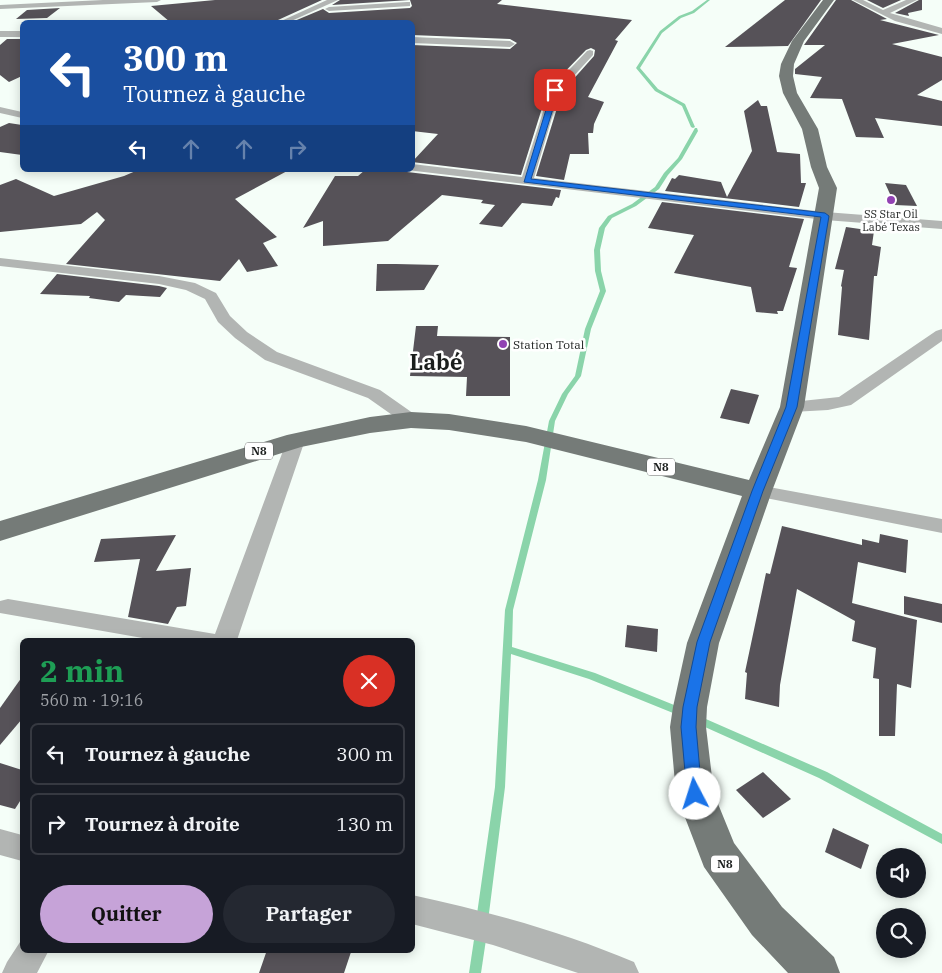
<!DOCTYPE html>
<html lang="fr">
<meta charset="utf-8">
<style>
:root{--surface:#171b24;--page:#242831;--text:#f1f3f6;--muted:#9ea1a6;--line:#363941;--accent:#c6a3d8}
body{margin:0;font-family:"IBM Plex Serif",serif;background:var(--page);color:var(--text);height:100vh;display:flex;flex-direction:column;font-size:19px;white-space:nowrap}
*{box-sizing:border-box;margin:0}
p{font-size:16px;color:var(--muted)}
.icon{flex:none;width:28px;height:28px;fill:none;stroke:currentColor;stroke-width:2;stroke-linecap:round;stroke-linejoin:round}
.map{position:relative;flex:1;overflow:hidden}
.details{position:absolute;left:20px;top:638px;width:395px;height:315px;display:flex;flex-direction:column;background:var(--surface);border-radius:8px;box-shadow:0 2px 12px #0003}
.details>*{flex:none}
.top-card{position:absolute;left:20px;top:20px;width:395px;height:152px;border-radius:8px;box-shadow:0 2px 12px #0003;background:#1a4fa0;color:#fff;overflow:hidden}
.fabs{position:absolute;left:876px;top:848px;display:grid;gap:10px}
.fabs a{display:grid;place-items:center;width:50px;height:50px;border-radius:50%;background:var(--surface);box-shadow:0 2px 12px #0003;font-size:25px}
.pin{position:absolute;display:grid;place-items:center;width:42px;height:42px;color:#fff;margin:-21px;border-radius:10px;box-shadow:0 2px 8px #0006}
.me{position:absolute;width:55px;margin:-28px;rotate:355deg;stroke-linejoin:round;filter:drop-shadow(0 0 4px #0008)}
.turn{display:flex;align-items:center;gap:18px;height:105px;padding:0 20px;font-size:22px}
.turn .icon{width:65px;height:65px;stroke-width:2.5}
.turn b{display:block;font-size:35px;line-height:42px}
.lanes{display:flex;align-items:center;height:48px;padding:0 20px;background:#0003;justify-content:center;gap:25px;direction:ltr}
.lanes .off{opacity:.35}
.round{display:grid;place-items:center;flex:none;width:52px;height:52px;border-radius:26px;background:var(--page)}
.head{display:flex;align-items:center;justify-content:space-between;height:85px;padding:0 20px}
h1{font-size:30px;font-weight:700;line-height:38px;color:#1e9e55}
.primary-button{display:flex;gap:10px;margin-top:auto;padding:10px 20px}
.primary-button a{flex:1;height:58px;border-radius:30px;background:var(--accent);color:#111;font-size:20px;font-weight:700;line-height:58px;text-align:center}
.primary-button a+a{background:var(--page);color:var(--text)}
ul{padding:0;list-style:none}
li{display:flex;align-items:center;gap:15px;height:62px;margin:0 10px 8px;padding:0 10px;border:2px solid var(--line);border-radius:8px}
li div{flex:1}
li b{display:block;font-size:19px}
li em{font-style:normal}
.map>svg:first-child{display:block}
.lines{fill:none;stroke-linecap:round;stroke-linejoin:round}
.stream{fill:#8ad4aa;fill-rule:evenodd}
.building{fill:#565258}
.street{fill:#b2b5b3;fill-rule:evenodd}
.primary{fill:#757b78;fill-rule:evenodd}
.route{fill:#1a73e8;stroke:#114b97}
.poi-dot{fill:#9142b3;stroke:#fff;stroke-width:2}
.labels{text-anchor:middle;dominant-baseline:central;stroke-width:5;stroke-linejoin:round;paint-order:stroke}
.far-poi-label{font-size:11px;fill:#1b1e1d;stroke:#fff}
.shield{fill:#fff;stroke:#5f6261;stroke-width:1}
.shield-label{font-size:11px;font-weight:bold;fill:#1b1e1d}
.poi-label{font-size:12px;fill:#1b1e1d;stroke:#fff;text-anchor:start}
.town-label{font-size:22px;font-weight:bold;fill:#1b1e1d;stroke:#fff}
</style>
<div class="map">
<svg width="942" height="973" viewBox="0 0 942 973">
<rect width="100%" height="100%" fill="#f5fef8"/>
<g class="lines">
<!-- stream -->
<g class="stream">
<path d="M 707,0 L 710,0 L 694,13 L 681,18 L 662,33 L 640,68 L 658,89 L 685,104 L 695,127 L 693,128 L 691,127 L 682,106 L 655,91 L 636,68 L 660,31 L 679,16 L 692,11 Z"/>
<path d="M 695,128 L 697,128 L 698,131 L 682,159 L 668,175 L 659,189 L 636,206 L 612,218 L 605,228 L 600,250 L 601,271 L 606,291 L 591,329 L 581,376 L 568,394 L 555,421 L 546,480 L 513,610 L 512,647 L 595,673 L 684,709 L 686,712 L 684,715 L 681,716 L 678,715 L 589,679 L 511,654 L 505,787 L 488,921 L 486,925 L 482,927 L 478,925 L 476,921 L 495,787 L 505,610 L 538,480 L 549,421 L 562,394 L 575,376 L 585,329 L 600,291 L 595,271 L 594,250 L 599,228 L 608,216 L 632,204 L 655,187 L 664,173 L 678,158 Z"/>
<path d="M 699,716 L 827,772 L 942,834 L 942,844 L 819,778 L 696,723 L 694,720 L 696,717 Z"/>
<path d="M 481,927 L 485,929 L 487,933 L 481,973 L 469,973 L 475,933 L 477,929 Z"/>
</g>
</g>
<!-- building -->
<g class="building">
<path d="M 215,0 L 322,0 L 278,20 L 277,22 L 170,22 L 151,6 Z"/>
<path d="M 340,0 L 502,0 L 497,4 L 632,20 L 615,40 L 618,41 L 588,97 L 604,102 L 594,124 L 593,133 L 588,133 L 589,154 L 570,154 L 564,180 L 536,176 L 562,92 L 594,56 L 595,50 L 591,48 L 586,50 L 548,89 L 521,175 L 412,162 L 438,134 L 412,131 L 412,45 L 510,49 L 517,43 L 510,39 L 412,35 L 412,22 L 292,22 L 323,9 L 329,13 L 410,8 L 412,6 L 410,0 L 332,5 Z"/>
<path d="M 785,0 L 821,0 L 788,46 L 725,47 Z"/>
<path d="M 836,0 L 851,0 L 887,19 L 880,20 L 939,35 L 892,44 L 942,57 L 942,80 L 917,95 L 942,101 L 942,126 L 875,118 L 884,138 L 856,137 L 842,99 L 810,98 L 822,77 L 795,74 L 795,69 L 825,45 L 804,45 Z"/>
<path d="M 867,0 L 901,0 L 883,8 Z"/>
<path d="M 919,0 L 922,0 L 922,10 L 908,13 L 909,16 L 895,13 Z"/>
<path d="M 60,8 L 47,18 L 16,19 L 27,10 Z"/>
<path d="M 7,39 L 22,39 L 22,76 L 9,82 L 0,75 L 0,45 Z"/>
<path d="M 758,100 L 761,106 L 767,106 L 777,152 L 800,154 L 801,183 L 806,183 L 799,207 L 665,191 L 672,178 L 675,179 L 679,175 L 721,182 L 727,197 L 752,151 L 744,111 Z"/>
<path d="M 9,123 L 22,125 L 22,155 L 0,152 L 0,127 Z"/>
<path d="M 138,170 L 164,172 L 167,170 L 289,170 L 235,199 L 277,237 L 263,243 L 278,266 L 247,272 L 239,259 L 220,281 L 66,264 L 105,220 L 97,212 L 81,224 L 0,232 L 0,185 L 16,179 L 54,196 L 124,176 Z"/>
<path d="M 365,170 L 405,170 L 407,172 L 561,190 L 559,198 L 556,197 L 552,206 L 522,203 L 502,227 L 479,224 L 495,205 L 481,203 L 483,200 L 442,195 L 388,241 L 323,246 L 323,221 L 303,228 L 335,176 L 358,176 Z"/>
<path d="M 885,183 L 906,185 L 917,206 L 895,205 Z"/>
<path d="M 662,202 L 804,219 L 789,267 L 797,268 L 783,311 L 777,311 L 778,314 L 756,312 L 751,287 L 674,273 L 694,235 L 648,228 Z"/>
<path d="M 846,227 L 874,231 L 872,245 L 881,247 L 877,276 L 874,276 L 869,340 L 838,335 L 842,287 L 841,286 L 844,270 L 835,269 Z"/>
<path d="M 377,264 L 396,264 L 439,265 L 424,290 L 376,291 Z"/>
<path d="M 57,274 L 159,286 L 167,288 L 160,297 L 126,295 L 119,302 L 89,298 L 90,296 L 40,294 Z"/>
<path d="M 416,326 L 438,326 L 437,336 L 510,337 L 510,396 L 466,396 L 467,377 L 410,376 Z"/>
<path d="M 731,389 L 759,395 L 749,424 L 720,418 Z"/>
<path d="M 782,526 L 862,545 L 862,539 L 879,543 L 880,534 L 908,540 L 906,573 L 858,562 L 852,603 L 917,620 L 911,688 L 897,684 L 895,736 L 879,736 L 879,679 L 873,678 L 876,648 L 852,641 L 855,621 L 797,589 L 780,685 L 779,707 L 745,699 L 747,673 L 745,672 L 766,573 L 770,574 Z"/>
<path d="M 176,535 L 156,571 L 191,568 L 186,606 L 177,607 L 168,624 L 128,617 L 140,559 L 94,562 L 101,539 Z"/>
<path d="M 904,596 L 942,604 L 942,623 L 904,614 Z"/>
<path d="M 627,625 L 658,629 L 657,652 L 625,647 Z"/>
<path d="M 22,677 L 22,719 L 0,745 L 0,708 Z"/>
<path d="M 0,763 L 22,770 L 22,798 L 15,809 L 0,805 Z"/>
<path d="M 763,772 L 791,799 L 763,818 L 736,790 Z"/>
<path d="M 833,828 L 869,845 L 861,869 L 825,852 Z"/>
<path d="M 267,950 L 339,950 L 351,952 L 344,973 L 259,973 Z"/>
</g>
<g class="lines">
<!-- street -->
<g class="street">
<path d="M 103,0 L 161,0 L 157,2 L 0,9 L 0,5 Z"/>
<path d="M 327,0 L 338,0 L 289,22 L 279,22 Z"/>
<path d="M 853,0 L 863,0 L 883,10 L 906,0 L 917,0 L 890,13 L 942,28 L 942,34 L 895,21 Z"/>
<path d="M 407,2 L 410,2 L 410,6 L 329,11 L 325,9 L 329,7 Z"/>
<rect x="0" y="31" width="22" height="6"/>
<path d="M 412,37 L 510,41 L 515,44 L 510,47 L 412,43 Z"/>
<path d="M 590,50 L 593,51 L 593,55 L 560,91 L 534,178 L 825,212 L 942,221 L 942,229 L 825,220 L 407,170 L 412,170 L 412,164 L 522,177 L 550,90 L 587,51 Z"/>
<path d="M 0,107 L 22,112 L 22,118 L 0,113 Z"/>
<path d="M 0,258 L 159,276 L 195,283 L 216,293 L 230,316 L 247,332 L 277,352 L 380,390 L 417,416 L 420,420 L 417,424 L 411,426 L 405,424 L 368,398 L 265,360 L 235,338 L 218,322 L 205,299 L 186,290 L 159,284 L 0,266 Z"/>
<path d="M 942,329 L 942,341 L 851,405 L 828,410 L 792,412 L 786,411 L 783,407 L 786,403 L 792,402 L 839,397 L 936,331 Z"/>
<path d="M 296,434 L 303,436 L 305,440 L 237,640 L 154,640 L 0,613 L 0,601 L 8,599 L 215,634 L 287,440 L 289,436 Z"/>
<path d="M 758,485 L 942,519 L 942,533 L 751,495 L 748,491 L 751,487 Z"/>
<path d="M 0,829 L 22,835 L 22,861 L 0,855 Z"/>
<path d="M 412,895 C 487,911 563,932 634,962 L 639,973 L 578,973 L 493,945 L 412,924 Z"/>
<path d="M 22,939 L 22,950 L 49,950 L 37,973 L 2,973 L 7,962 Z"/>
</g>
<!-- primary -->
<path class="primary" d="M 823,0 L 834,0 L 804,41 L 794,64 L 793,76 L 797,93 L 818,129 L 827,167 L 837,188 L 804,407 L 772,491 L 719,643 L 707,707 L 706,727 L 714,794 L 734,843 L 782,907 L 834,957 L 840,973 L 788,973 L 752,935 L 704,867 L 676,794 L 670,727 L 673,707 L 687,643 L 742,496 L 526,442 L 449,430 L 411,428 L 370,433 L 301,447 L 0,541 L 0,521 L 287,435 L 370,417 L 411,412 L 449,414 L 526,426 L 749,480 L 780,407 L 819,188 L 811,167 L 802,129 L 783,93 L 779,76 L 781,64 L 792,41 Z"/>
</g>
<!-- route -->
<path class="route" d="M 555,88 L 558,90 L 552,112 L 531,179 L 825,213 L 829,216 L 797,407 L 763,491 L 710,642 L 697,707 L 696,727 L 702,794 L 700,799 L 695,801 L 689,799 L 687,794 L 681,727 L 683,707 L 697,642 L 752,491 L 786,407 L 821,217 L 524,182 L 552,90 Z"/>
<!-- markers -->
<g class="poi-dot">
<circle cx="891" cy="200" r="5"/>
<circle cx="503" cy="344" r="5"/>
</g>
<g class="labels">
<!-- far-poi labels -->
<g class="far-poi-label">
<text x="891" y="214">SS Star Oil<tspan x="891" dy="13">Labé Texas</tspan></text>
</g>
<!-- shield labels -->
<g class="shield">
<rect x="245" y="442.5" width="28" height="17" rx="4"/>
<rect x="647" y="458.5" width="28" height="17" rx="4"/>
<rect x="711" y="855.5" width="28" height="17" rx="4"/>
</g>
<g class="shield-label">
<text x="259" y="451">N8</text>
<text x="661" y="467">N8</text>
<text x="725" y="864">N8</text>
</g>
<!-- poi labels -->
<g class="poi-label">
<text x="513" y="344">Station Total</text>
</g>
<!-- town labels -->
<g class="town-label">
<text x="436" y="361">Labé</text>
</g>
</g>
</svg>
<div class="fabs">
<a><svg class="icon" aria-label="sound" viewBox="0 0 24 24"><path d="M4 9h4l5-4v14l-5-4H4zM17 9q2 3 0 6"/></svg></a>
<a><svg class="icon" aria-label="search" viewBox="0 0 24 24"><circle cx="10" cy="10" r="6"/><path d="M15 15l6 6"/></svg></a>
</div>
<div class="pin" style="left:555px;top:90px;background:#d93025"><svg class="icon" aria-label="arrive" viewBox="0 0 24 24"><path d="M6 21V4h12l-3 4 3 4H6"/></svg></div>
<svg class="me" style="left:695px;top:794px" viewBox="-20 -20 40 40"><circle r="19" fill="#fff"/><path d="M0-13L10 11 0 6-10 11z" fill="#1a73e8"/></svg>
<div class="top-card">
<div class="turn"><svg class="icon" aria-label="left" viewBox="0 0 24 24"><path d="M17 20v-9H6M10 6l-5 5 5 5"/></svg><div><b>300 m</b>Tournez à gauche</div></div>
<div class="lanes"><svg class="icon" aria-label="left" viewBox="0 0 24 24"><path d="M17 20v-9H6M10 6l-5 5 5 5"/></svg><svg class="icon off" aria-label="ahead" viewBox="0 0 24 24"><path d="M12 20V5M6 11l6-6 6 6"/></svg><svg class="icon off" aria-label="ahead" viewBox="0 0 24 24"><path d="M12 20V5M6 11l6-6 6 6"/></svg><svg class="icon off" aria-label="right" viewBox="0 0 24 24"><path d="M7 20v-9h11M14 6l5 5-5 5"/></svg></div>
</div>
<section class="details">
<div class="head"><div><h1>2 min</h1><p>560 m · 19:16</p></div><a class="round" style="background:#d93025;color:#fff"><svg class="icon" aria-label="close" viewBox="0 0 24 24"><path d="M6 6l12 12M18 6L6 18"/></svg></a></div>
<ul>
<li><svg class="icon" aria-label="left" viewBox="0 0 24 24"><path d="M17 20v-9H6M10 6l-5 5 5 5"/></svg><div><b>Tournez à gauche</b></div><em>300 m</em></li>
<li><svg class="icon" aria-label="right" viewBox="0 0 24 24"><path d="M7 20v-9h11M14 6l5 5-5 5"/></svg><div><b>Tournez à droite</b></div><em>130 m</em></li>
</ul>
<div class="primary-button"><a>Quitter</a><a>Partager</a></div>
</section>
</div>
